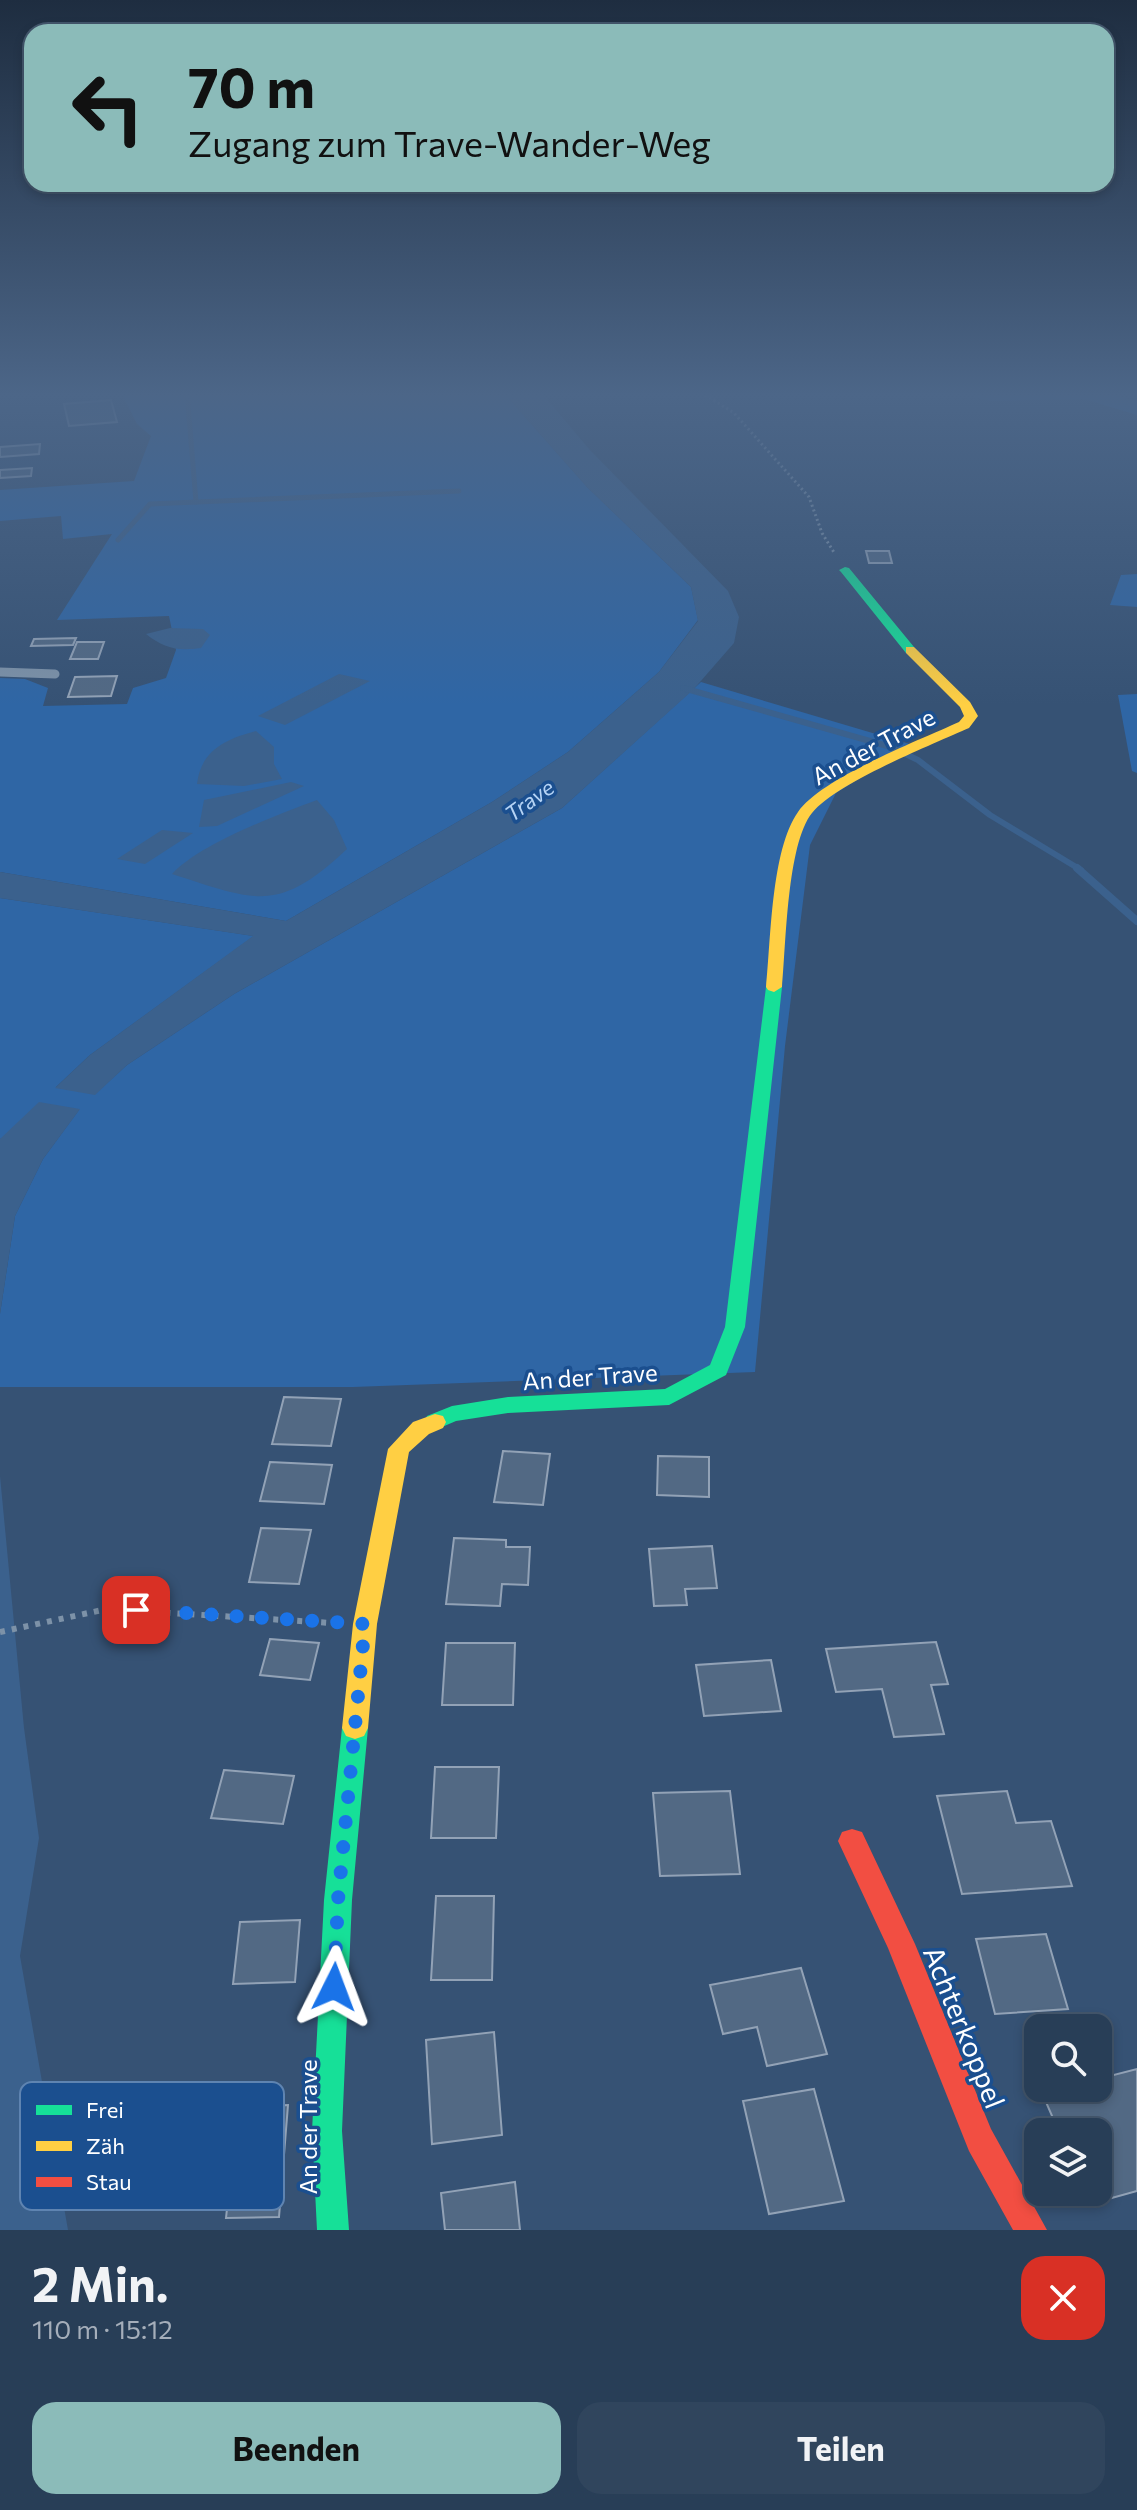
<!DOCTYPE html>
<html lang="de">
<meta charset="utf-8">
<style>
:root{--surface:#283e57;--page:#30455d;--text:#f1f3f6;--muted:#a5aeba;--line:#44576d;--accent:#8bbbb9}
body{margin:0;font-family:Commissioner,sans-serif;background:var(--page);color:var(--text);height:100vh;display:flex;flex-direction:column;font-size:30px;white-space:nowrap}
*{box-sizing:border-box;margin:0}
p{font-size:26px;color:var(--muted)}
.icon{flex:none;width:44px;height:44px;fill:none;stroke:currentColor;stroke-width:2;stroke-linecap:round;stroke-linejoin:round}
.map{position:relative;height:2230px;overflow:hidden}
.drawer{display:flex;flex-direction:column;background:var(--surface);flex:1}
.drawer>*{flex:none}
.banner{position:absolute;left:24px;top:24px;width:1090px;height:168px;border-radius:24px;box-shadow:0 4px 12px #0003,0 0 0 2px var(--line);background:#8bbbb9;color:#111;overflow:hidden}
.buttons{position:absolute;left:1024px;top:2014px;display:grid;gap:16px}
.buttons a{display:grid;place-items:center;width:88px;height:88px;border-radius:16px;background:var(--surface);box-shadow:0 4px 12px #0003,0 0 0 2px var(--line);font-size:40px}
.pin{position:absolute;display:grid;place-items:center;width:68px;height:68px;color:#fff;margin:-34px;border-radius:16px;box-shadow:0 4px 12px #0006}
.me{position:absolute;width:88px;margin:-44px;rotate:3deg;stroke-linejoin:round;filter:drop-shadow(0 0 6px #0008)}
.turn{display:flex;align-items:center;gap:28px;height:168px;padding:0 32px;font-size:36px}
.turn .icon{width:104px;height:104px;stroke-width:2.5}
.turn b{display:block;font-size:56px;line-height:68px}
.round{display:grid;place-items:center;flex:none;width:84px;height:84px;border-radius:24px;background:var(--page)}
.summary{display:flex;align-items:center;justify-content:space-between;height:136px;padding:0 32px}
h1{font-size:48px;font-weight:700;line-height:60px}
.action{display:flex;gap:16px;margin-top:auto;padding:16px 32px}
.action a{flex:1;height:92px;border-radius:24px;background:var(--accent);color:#111;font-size:32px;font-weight:700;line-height:92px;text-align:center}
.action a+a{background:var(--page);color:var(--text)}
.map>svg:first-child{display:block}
.green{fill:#2f66a5}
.water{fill:#3b618d}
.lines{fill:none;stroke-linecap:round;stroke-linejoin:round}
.stream-far2{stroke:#3b618d;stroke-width:5}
.stream-far1{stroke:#3b618d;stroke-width:6}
.stream{stroke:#3b618d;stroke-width:8}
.building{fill:#526984;stroke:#92a2b6;stroke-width:2}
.path-far1{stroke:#7d92a8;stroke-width:3;stroke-dasharray:2 3;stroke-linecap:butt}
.path{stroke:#7d92a8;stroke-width:6;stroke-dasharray:5 7;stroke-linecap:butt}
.lane{stroke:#7d92a8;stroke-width:9}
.fast{fill:#16e098;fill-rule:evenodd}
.slow{fill:#ffcf43;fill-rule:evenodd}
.jam{fill:#f24e42;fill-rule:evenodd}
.route{stroke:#1a73e8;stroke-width:14;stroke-dasharray:0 25.2}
.labels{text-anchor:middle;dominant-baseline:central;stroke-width:7;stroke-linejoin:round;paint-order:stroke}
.far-water-label{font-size:22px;font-style:italic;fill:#b5d3f5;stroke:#1b4f8f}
.street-label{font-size:24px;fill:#fff;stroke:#1b4f8f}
.near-street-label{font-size:28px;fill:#fff;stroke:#1b4f8f}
.key{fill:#1b4f8f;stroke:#5f84b1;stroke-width:2}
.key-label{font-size:22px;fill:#fff}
</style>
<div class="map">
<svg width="1137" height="2230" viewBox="0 0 1137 2230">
<rect width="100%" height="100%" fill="#365274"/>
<!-- green -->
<g class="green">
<path d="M 121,392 L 503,392 L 587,487 L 691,587 L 698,620 L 659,672 L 568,752 L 492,802 L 286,921 L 0,872 L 0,678 L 25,679 L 48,688 L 43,706 L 127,704 L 133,688 L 166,678 L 176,650 L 169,616 L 57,620 L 112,534 L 63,539 L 61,516 L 0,521 L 0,490 L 134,481 L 151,436 L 137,424 Z"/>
<path d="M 959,392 L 1099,392 L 1137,401 L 1137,415 L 1084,399 L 990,401 Z"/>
<path d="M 1137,574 L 1137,607 L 1110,605 L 1121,575 Z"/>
<path d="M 701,682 L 913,745 L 836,793 L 810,845 L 785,1046 L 755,1372 L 353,1387 L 0,1387 L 0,1314 L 15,1216 L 43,1159 L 79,1110 L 0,1139 L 0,898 L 254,936 L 90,1055 L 56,1087 L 95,1094 L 127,1065 L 234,994 L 562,808 Z"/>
<path d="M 1137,694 L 1137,773 L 1132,771 L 1118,695 Z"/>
</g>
<!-- water -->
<g class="water">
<path d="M 503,392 L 541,392 L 589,449 L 728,591 L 739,617 L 734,643 L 693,690 L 562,808 L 234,994 L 127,1065 L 95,1095 L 55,1088 L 90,1055 L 253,936 L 0,898 L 0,872 L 286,921 L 492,802 L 568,752 L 659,672 L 698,621 L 691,587 L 587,487 Z"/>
<path d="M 170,628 L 203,629 L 210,635 L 201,648 C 178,651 165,649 146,634 Z"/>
<path d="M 339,674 L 370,681 L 285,725 L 258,716 Z"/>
<path d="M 256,731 L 274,747 L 274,764 L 282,779 L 244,786 L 197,784 C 201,750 226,739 256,731 Z"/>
<path d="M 291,782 L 304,786 L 217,826 L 199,827 L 204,800 Z"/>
<path d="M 317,800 L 334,820 L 347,849 C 278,914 256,901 172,874 C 201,843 277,815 317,800 Z"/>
<path d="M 162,830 L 193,833 L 145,864 L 117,859 Z"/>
<path d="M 39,1102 L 80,1109 L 43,1159 L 15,1216 L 0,1314 L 0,1139 Z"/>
<path d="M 0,1476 L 24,1728 L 39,1838 L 20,1956 L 68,2230 L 0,2230 Z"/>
</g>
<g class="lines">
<!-- stream-far2 -->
<g class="stream-far2">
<path d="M 187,392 L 196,502"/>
<path d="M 118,540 L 150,504 L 459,491"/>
</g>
<!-- stream-far1 -->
<path class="stream-far1" d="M 683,688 L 891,747 L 918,760 L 990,815 L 1081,870"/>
<!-- stream -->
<path class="stream" d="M 1077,868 L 1137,921"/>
</g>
<!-- building -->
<g class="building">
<path d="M 111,400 L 117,422 L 69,426 L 64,404 Z"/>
<path d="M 40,444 L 39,454 L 0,457 L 0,447 Z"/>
<path d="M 32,468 L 31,476 L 0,478 L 0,470 Z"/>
<path d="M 866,551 L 889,551 L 892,563 L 869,563 Z"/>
<path d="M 76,638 L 73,645 L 31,646 L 34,639 Z"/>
<path d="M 77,642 L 104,642 L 98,659 L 70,659 Z"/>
<path d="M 117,676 L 111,696 L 68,697 L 75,677 Z"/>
<path d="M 284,1397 L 341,1399 L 331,1446 L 272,1444 Z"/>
<path d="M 503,1451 L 550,1454 L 543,1505 L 494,1502 Z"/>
<path d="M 658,1456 L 709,1457 L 709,1497 L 657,1495 Z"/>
<path d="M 270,1462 L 332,1465 L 324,1504 L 260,1501 Z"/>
<path d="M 261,1528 L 311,1530 L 299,1584 L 249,1582 Z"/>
<path d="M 454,1538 L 506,1540 L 506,1547 L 530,1547 L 528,1585 L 502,1584 L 500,1606 L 446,1604 Z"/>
<path d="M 712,1546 L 717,1588 L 685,1589 L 687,1605 L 654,1606 L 649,1549 Z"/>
<path d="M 270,1639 L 319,1643 L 310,1680 L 260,1675 Z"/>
<path d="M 936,1642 L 948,1684 L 931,1685 L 944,1734 L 894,1737 L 882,1689 L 836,1692 L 826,1649 Z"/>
<path d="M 446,1643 L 515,1643 L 513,1705 L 442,1705 Z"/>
<path d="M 771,1660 L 781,1711 L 704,1716 L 696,1665 Z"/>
<path d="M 435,1767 L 499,1767 L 496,1838 L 431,1838 Z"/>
<path d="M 224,1770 L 294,1776 L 283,1824 L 211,1818 Z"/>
<path d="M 730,1791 L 740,1874 L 660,1876 L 653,1793 Z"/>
<path d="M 1007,1791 L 1016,1823 L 1051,1821 L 1072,1886 L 962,1894 L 937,1796 Z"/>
<path d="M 436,1896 L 494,1896 L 492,1980 L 431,1980 Z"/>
<path d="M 300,1920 L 295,1982 L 233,1984 L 240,1922 Z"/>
<path d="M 1046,1934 L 1068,2009 L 995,2014 L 976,1939 Z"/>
<path d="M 801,1968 L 827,2054 L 767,2066 L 757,2027 L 723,2034 L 710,1985 Z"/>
<path d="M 494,2032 L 502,2135 L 432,2144 L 426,2040 Z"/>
<path d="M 1137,2069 L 1137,2191 L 1090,2204 L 1085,2192 L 1098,2192 L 1098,2132 L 1059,2132 L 1042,2093 L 1062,2088 L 1098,2088 L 1098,2079 Z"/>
<path d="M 814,2089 L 844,2201 L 769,2214 L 743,2101 Z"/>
<path d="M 288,2105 L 279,2217 L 226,2218 L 238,2107 Z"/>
<path d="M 515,2182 L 520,2230 L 445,2230 L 441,2193 Z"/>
</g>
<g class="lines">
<!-- path-far1 -->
<path class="path-far1" d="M 701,392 L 734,413 L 809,497 L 822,533 L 835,554"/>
<!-- path -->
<path class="path" d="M 0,1632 L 107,1609 L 332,1623"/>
<!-- lane -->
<path class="lane" d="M 0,672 L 55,674"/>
<!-- fast -->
<g class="fast">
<path d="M 845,567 L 849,568 L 914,647 L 914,653 L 906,653 L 841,572 L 839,570 Z"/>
<path d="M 774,982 L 782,987 L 745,1327 L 726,1375 L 669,1405 L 508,1413 L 456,1421 L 435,1430 L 427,1428 L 424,1422 L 427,1416 L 452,1406 L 508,1397 L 665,1389 L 710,1365 L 725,1327 L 766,987 Z"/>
<path d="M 355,1717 L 364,1720 L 368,1728 L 352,1900 L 342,2131 L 349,2230 L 317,2230 L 312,2131 L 324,1900 L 342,1728 L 346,1720 Z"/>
</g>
<!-- slow -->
<g class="slow">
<path d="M 906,647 L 914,647 L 970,702 L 978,716 L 969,728 C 931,745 836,783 812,813 C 787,844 786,945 782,987 L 774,992 L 768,990 L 766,987 C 771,940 771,850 798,812 C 821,778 920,740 959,722 L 964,716 L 960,707 L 906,653 Z"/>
<path d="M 435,1414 L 443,1416 L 446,1422 L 443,1428 L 429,1434 L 409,1452 L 377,1624 L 368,1728 L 364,1736 L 355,1739 L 346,1736 L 342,1728 L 353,1624 L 388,1449 L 413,1422 Z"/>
</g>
<!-- jam -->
<path class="jam" d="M 852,1829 L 862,1832 L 915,1944 L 991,2129 L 1047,2230 L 1013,2230 L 969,2151 L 888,1948 L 838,1841 L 842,1832 Z"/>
</g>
<!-- sky -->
<linearGradient id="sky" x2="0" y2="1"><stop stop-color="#1e2d40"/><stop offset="0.56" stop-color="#4c6688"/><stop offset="1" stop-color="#4c6688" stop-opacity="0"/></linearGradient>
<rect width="1137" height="705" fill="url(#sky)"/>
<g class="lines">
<!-- route -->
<path class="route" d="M 136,1610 L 365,1624 L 338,1900 L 334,1987"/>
</g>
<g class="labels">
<!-- far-water labels -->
<g class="far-water-label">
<text transform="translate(529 800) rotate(-36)">Trave</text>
</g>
<!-- street labels -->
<g class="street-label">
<text transform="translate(873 746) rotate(-28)">An der Trave</text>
<text transform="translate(590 1376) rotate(-4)">An der Trave</text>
<text transform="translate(307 2127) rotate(-90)">An der Trave</text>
</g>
<!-- near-street labels -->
<g class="near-street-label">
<text transform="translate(965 2027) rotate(68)">Achterkoppel</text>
</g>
</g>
<!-- legend -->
<rect x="20" y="2082" width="264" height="128" rx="12" class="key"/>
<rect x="36" y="2105" width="36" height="10" fill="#16e098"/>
<rect x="36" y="2141" width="36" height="10" fill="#ffcf43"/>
<rect x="36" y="2177" width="36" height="10" fill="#f24e42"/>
<g class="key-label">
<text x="86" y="2118">Frei</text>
<text x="86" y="2154">Zäh</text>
<text x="86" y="2190">Stau</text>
</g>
</svg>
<div class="buttons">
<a><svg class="icon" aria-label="search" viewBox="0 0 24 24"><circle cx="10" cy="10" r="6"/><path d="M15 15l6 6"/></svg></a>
<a><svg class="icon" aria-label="layers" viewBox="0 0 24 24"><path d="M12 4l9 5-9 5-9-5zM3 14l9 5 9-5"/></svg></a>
</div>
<div class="pin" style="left:136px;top:1610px;background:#d93025"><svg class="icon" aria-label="arrive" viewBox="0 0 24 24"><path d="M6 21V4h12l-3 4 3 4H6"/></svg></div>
<svg class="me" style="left:334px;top:1987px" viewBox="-20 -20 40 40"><path d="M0-17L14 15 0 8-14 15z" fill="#1a73e8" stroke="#fff" stroke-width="4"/></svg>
<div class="banner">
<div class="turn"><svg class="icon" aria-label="left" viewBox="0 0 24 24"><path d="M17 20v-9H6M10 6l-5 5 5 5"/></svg><div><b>70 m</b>Zugang zum Trave-Wander-Weg</div></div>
</div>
</div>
<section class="drawer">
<div class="summary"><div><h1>2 Min.</h1><p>110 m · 15:12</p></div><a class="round" style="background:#d93025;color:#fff"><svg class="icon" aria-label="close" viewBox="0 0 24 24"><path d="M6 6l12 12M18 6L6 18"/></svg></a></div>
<div class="action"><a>Beenden</a><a>Teilen</a></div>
</section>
